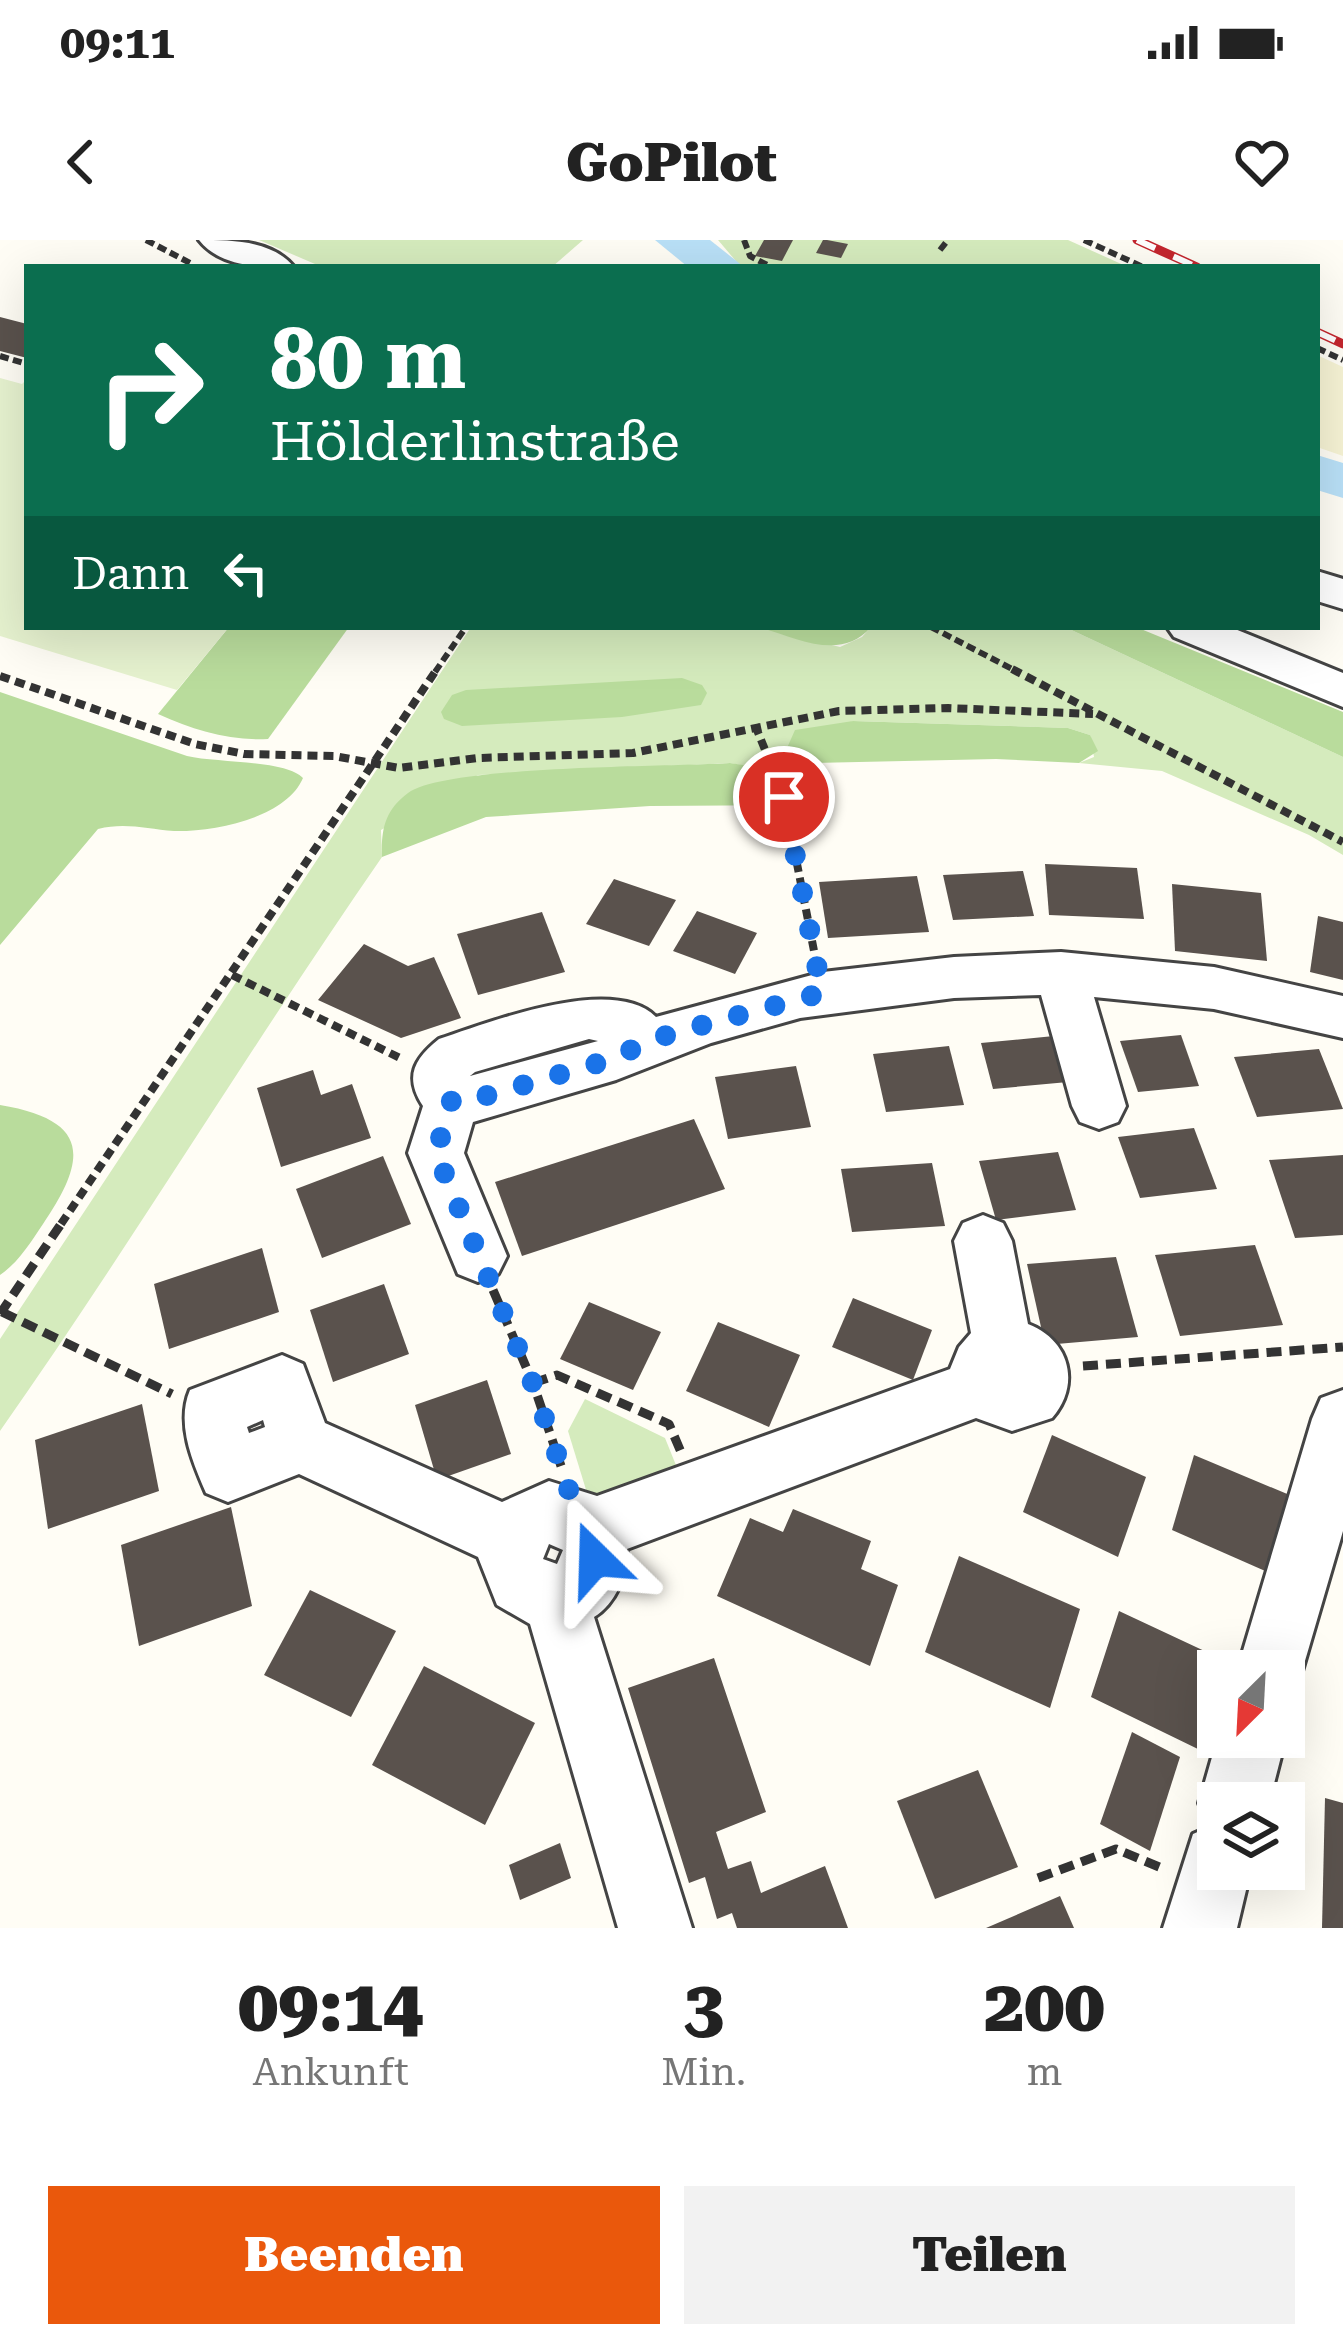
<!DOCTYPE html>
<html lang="de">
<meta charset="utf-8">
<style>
:root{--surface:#fff;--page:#f2f2f2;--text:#222;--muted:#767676;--accent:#ea580c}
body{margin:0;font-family:"Roboto Serif",serif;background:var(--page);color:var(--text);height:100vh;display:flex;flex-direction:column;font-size:45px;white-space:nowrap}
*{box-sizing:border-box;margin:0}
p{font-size:39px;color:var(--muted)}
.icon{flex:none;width:66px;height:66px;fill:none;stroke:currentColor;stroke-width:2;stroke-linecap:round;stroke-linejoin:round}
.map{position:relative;height:1688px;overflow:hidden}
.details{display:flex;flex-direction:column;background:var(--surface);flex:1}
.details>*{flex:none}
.guide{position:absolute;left:24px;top:24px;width:1296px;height:366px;border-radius:0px;box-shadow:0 12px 48px #0002;background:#0b6e4f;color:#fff;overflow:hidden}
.needle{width:78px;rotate:204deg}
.buttons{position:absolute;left:1197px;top:1410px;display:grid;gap:24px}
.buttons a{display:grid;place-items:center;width:108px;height:108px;border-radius:0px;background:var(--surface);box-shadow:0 12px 48px #0002;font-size:60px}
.pin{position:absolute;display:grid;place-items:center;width:102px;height:102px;color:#fff;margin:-51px;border:6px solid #fff;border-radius:50%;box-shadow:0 3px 12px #0007}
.me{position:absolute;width:132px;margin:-66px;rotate:338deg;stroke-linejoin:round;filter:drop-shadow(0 0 9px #0008)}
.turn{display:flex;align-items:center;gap:42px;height:252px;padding:0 48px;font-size:54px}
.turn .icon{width:156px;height:156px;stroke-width:2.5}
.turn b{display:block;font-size:84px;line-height:102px}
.then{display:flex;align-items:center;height:114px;padding:0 48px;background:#0003;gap:24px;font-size:45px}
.eta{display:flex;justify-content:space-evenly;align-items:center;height:204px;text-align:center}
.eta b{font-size:72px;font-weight:800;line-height:84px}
.cta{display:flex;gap:24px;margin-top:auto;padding:24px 48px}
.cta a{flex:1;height:138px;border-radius:0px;background:var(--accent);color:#fff;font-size:48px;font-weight:800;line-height:138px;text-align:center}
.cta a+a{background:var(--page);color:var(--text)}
.status{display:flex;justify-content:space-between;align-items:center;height:84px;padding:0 60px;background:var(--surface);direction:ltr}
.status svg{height:33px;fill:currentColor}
header{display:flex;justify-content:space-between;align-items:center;height:156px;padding:0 48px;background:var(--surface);font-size:54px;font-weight:800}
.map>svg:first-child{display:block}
.farmland{fill:#f6f3d4}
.green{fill:#d5ebbd}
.forest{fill:#b9dc9c}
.pitch{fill:#e6f2cf}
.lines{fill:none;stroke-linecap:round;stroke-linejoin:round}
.river{fill:#b9e0f7;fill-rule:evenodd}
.building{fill:#5a524d}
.minor-casing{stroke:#444;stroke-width:6}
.path-far2{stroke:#333;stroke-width:6;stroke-dasharray:9 4.5;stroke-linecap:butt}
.path-far1{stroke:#333;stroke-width:8;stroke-dasharray:10 6;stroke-linecap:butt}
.path{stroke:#333;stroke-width:9;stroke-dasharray:15 8;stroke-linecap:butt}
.minor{fill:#fff;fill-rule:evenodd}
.rail-casing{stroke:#c4262e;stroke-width:9}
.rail{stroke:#fff;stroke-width:6;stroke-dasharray:20;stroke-linecap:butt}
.route{stroke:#1a73e8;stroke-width:21;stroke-dasharray:0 37.8}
</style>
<div class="status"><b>09:11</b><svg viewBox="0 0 49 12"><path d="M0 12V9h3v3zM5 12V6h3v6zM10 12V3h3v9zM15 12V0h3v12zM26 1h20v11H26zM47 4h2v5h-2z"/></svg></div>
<header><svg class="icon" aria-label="back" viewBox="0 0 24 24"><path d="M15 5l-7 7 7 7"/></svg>GoPilot<svg class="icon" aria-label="heart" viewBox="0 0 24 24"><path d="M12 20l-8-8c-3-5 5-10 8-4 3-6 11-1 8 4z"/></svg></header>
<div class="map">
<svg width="1343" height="1688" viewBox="0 0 1343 1688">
<rect width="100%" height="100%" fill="#fffdf5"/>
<!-- farmland -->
<path class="farmland" d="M 1317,115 L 1343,127 L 1343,216 L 1317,207 Z"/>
<!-- green -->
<g class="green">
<path d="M 259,0 L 583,0 L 552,27 L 322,27 Z"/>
<path d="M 718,0 L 1068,0 L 1128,27 L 741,27 Z"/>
<path d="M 471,387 L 759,387 L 840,407 L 862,397 L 871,387 L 1065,387 L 1343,517 L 1343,615 L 1309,595 L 1162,531 L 1079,523 L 1094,517 L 1090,495 L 1068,488 L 853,481 L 791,515 L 813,523 L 784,565 L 756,528 L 730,523 L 478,535 L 381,590 L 382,617 C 251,806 132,1003 0,1191 L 0,1099 Z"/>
<path d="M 585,1159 L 665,1198 L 684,1245 L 621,1269 L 587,1253 L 568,1191 Z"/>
</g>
<!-- forest -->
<g class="forest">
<path d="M 229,387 L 349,387 L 268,499 C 228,501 194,490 158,474 Z"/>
<path d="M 759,387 L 871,387 C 841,422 797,398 759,387 Z"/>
<path d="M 1065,387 L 1136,387 L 1343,472 L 1343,517 Z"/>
<path d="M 682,438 L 702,445 L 707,453 L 701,465 L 622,477 L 462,486 L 444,479 L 441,472 L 452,455 L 466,450 Z"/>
<path d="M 0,452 L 187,516 C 217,523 286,520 303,538 C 286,578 214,592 174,591 C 147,589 125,582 98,589 L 0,705 Z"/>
<path d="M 853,481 L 1068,488 L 1090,495 L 1098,511 L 1079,523 L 996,519 L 813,523 L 791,515 L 787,508 L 795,490 Z"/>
<path d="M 730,523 L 756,527 L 784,565 L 650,566 L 486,577 L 382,617 C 381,589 385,570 408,553 C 447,525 670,527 730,523 Z"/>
<path d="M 0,865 C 90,880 88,918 43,984 C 31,1002 18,1023 0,1035 Z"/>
</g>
<!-- pitch -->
<path class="pitch" d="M 0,138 L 22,144 L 27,139 L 27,387 L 229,387 L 177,450 L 0,396 Z"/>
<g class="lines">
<!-- river -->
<g class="river">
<path d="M 655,0 L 710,0 L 744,27 L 688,27 Z"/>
<path d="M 1317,215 L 1343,223 L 1343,258 L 1317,250 Z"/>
</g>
</g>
<!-- building -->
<g class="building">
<path d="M 764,0 L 793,0 L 782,21 L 755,16 Z"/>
<path d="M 823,0 L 827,0 L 848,4 L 841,18 L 816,13 Z"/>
<path d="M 0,77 L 27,84 L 27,118 L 0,111 Z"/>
<path d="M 1045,624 L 1137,628 L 1144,679 L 1049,675 Z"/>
<path d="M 1023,631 L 1034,676 L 953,680 L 943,635 Z"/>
<path d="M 917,636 L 929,692 L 828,698 L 819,642 Z"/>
<path d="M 614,639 L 676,660 L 649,706 L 586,684 Z"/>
<path d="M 1172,644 L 1261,653 L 1267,721 L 1175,711 Z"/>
<path d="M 697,671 L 757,693 L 735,734 L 673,711 Z"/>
<path d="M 542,672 L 565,732 L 478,755 L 457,694 Z"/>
<path d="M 1318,676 L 1343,682 L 1343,740 L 1310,732 Z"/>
<path d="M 364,704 L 408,726 L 434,717 L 461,778 L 401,798 L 318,760 Z"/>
<path d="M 1181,795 L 1199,846 L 1138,852 L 1120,801 Z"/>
<path d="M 1054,796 L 1068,842 L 993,849 L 981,803 Z"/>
<path d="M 949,806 L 964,865 L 886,872 L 873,814 Z"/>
<path d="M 1319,809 L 1343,869 L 1257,877 L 1234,817 Z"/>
<path d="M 796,826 L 811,887 L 728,899 L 715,837 Z"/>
<path d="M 313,830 L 321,855 L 352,844 L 371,898 L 281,927 L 257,848 Z"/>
<path d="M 694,879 L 725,949 L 522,1016 L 495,942 Z"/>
<path d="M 1194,888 L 1217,949 L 1140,958 L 1118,897 Z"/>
<path d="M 1058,912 L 1076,970 L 996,980 L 979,921 Z"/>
<path d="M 1343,915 L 1343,995 L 1295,998 L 1269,920 Z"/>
<path d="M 383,916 L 411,984 L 322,1018 L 296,949 Z"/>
<path d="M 932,923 L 945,986 L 852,992 L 841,929 Z"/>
<path d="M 1255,1005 L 1283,1085 L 1180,1096 L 1155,1015 Z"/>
<path d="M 262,1008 L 279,1072 L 169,1109 L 154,1044 Z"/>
<path d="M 1116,1017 L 1138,1097 L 1045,1105 L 1027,1024 Z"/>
<path d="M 384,1044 L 409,1114 L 333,1142 L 310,1070 Z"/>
<path d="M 853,1058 L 932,1090 L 913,1140 L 832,1107 Z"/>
<path d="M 589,1062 L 661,1092 L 633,1150 L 560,1119 Z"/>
<path d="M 718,1082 L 800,1115 L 769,1187 L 686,1151 Z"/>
<path d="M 487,1140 L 511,1214 L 437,1240 L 415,1165 Z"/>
<path d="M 142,1164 L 159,1251 L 48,1289 L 35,1200 Z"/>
<path d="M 1052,1195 L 1146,1237 L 1118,1317 L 1023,1272 Z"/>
<path d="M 1194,1215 L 1292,1256 L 1272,1334 L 1172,1290 Z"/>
<path d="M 231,1267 L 252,1366 L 139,1406 L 121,1305 Z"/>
<path d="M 793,1269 L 871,1301 L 861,1329 L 898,1345 L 870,1426 L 717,1356 L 750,1278 L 783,1292 Z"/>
<path d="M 959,1316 L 1080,1369 L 1050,1468 L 925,1412 Z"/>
<path d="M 310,1350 L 396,1391 L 351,1477 L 264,1435 Z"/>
<path d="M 1119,1371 L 1228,1422 L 1225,1431 L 1218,1431 L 1218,1455 L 1202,1511 L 1091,1457 Z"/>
<path d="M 714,1418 L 766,1572 L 716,1592 L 728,1629 L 751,1621 L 761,1653 L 825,1626 L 848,1688 L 737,1688 L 732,1673 L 717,1679 L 705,1637 L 689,1643 L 628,1448 Z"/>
<path d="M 424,1426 L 535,1483 L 485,1585 L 372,1525 Z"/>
<path d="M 1132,1492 L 1180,1517 L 1150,1611 L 1100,1584 Z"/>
<path d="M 978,1530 L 1018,1627 L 935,1659 L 897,1561 Z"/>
<path d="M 1325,1558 L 1343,1563 L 1343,1688 L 1322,1688 Z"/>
<path d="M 560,1603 L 571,1638 L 520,1660 L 509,1625 Z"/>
<path d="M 1060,1656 L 1074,1688 L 986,1688 Z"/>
</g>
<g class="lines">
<defs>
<g id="minor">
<path d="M 199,0 C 231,0 272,0 294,27 C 261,27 221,28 199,0 Z"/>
<path d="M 1317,331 L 1343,339 L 1343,369 L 1317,361 Z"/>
<path d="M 1167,387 L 1230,387 L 1343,433 L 1343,467 L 1174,397 Z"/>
<path d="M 1061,712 L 1214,727 L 1343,756 L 1343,798 L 1214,769 L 1094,757 L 1126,866 L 1118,882 L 1099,889 L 1080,882 L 1072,866 L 1041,755 L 954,758 L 800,778 L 711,803 L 616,840 L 473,882 L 464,913 L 507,1016 L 498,1034 L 478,1042 L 458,1034 L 408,913 L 423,866 C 404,837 414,819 439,799 C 490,782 613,734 656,777 L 823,732 L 954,717 ZM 589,799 L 598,801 L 470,836 L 475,832 Z"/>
<path d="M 983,975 L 1003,983 L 1012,1001 L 1028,1084 C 1070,1100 1081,1145 1052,1178 L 1012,1191 L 976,1178 L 627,1309 C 628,1334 616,1363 594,1377 L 692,1688 L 618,1688 L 530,1384 L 497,1365 L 478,1317 L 299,1234 L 228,1262 L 206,1253 C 192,1221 176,1183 190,1150 L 282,1115 L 303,1124 L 325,1183 L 502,1262 L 549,1241 L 597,1256 L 950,1129 L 959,1107 L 971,1093 L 954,1001 L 963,983 ZM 263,1180 L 265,1187 L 249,1193 L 247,1187 ZM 549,1304 L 563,1310 L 557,1324 L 543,1319 Z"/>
<path d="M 1343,1150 L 1343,1291 L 1295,1455 L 1284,1459 L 1284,1431 L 1237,1431 L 1312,1179 L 1321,1158 Z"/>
<path d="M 1284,1491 L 1286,1497 L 1269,1563 L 1218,1563 L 1218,1629 L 1251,1629 L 1237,1688 L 1163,1688 L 1193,1594 L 1209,1587 L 1199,1563 L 1218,1496 L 1284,1497 Z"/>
</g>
</defs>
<!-- minor casing -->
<use href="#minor" class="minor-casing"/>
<!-- path-far2 -->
<g class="path-far2">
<path d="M 146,0 L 192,24"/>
<path d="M 744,0 L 750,16 L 771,27"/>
<path d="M 1084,0 L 1143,27"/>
<path d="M 940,10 L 948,0"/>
<path d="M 1317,108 L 1343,120"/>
<path d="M 0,116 L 27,124"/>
<path d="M 931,387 L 1018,432"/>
<path d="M 435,432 L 466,387"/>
</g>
<!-- path-far1 -->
<g class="path-far1">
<path d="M 1012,429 L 1343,602"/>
<path d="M 0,436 L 195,504 L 244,514 L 334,516 L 399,528 L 478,518 L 633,513 L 839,471 L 948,468 L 1093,474"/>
<path d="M 755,485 L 784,557 L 815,716"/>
<path d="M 232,735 L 402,819"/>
<path d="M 61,984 L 437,429"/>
</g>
<!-- path -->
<g class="path">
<path d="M 493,1050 L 533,1143 L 561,1226"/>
<path d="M 2,1072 L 172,1154"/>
<path d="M 0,1074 L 63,981"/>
<path d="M 1083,1126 L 1343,1107"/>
<path d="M 533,1143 L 557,1135 L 669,1184 L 681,1212"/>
<path d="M 1038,1638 L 1116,1609 L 1164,1629"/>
</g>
<!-- minor -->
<use href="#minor" class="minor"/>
<defs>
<g id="rail">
<path d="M 1137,0 L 1197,27"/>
<path d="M 1317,92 L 1343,104"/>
</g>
</defs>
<!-- rail casing -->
<use href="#rail" class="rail-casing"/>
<!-- rail -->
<use href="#rail" class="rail"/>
</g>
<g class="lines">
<!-- route -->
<path class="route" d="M 595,1319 L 594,1304 L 579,1280 L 533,1144 L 436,913 L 452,859 L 475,859 L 616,818 L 645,802 L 684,790 L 822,753 L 784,557"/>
</g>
</svg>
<div class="buttons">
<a><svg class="needle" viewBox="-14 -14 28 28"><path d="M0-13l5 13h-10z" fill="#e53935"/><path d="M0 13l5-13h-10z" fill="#767676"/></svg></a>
<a><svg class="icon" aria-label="layers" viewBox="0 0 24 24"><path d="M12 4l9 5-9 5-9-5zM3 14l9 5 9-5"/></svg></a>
</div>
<div class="pin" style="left:784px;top:557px;background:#d93025"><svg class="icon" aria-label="arrive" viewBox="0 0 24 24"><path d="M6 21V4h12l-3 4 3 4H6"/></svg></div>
<svg class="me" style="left:595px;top:1319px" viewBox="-20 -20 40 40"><path d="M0-17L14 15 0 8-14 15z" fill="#1a73e8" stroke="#fff" stroke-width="4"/></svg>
<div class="guide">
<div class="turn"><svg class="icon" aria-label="right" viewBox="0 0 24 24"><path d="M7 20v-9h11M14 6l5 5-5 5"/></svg><div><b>80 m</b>Hölderlinstraße</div></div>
<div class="then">Dann<svg class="icon" aria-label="left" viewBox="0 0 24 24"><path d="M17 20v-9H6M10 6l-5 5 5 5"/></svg></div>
</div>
</div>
<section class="details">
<div class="eta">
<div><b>09:14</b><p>Ankunft</p></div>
<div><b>3</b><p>Min.</p></div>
<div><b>200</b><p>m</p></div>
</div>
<div class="cta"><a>Beenden</a><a>Teilen</a></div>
</section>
